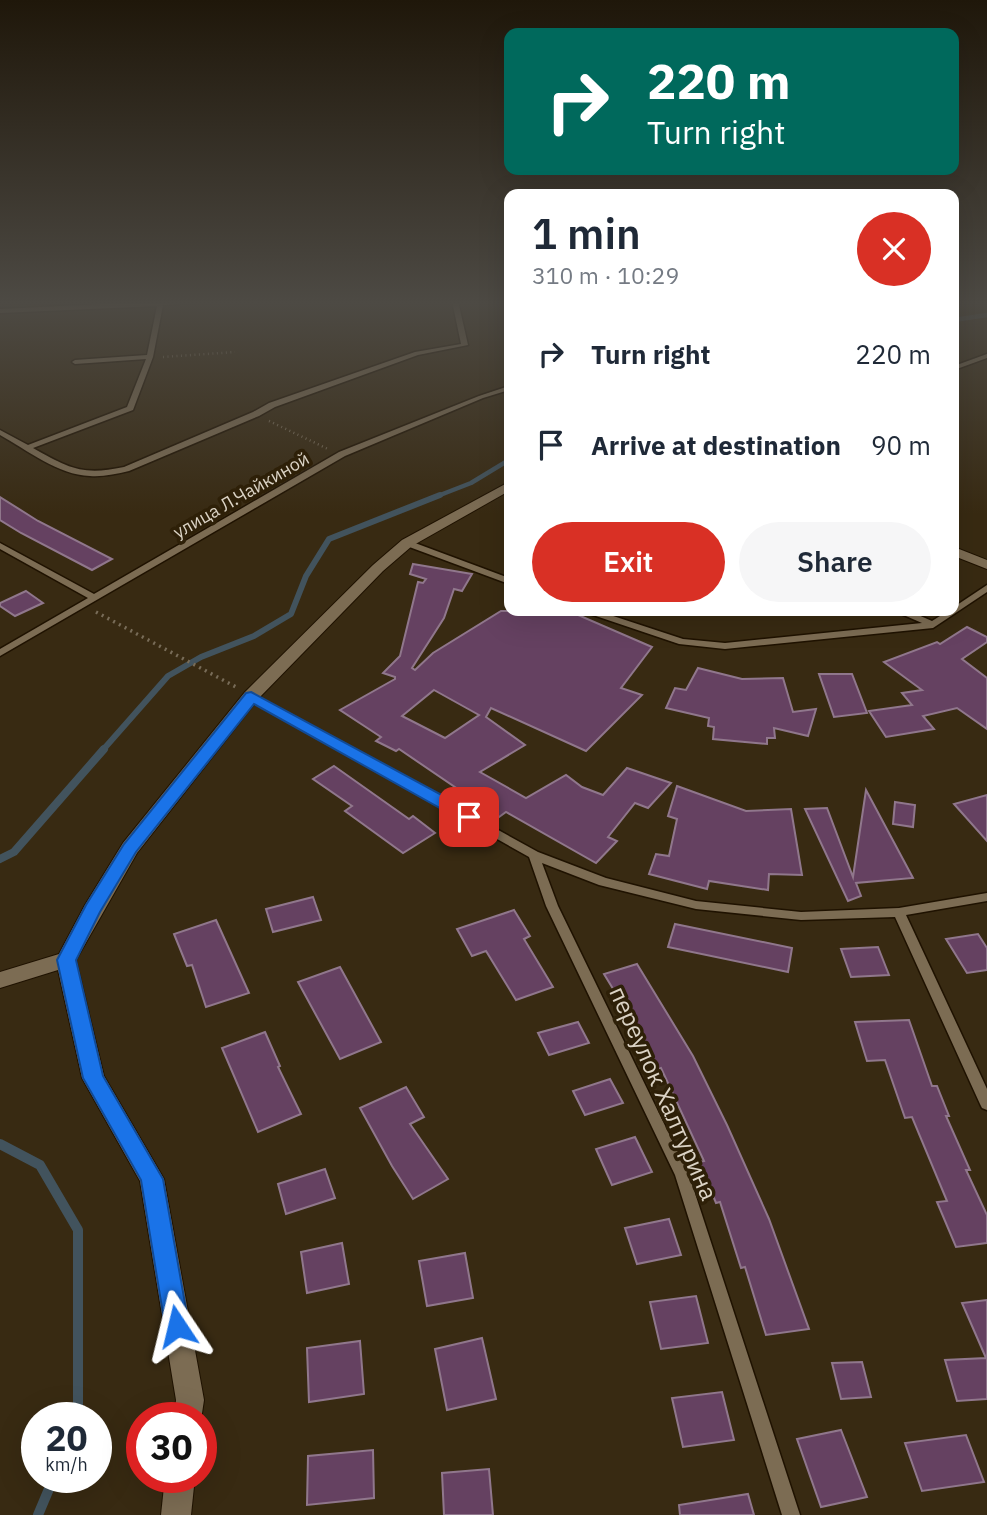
<!DOCTYPE html>
<meta charset="utf-8">
<style>
:root{--surface:#fff;--page:#f6f6f7;--text:#1f2937;--muted:#747a83;--accent:#d93025}
body{margin:0;font-family:"IBM Plex Sans",sans-serif;background:var(--page);color:var(--text);height:100vh;display:flex;flex-direction:column;font-size:26px;white-space:nowrap}
*{box-sizing:border-box;margin:0}
p{font-size:23px;color:var(--muted)}
.icon{flex:none;width:38px;height:38px;fill:none;stroke:currentColor;stroke-width:2;stroke-linecap:round;stroke-linejoin:round}
.map{position:relative;flex:1;overflow:hidden}
.details{position:absolute;left:504px;top:189px;width:455px;height:427px;display:flex;flex-direction:column;background:var(--surface);border-radius:14px;box-shadow:0 7px 28px #0002}
.details>*{flex:none}
.hud{position:absolute;left:504px;top:28px;width:455px;height:147px;border-radius:14px;box-shadow:0 7px 28px #0002;background:#00695c;color:#fff;overflow:hidden}
.speed{position:absolute;left:21px;top:1402px;display:flex;gap:14px;font-size:35px;font-weight:700;text-align:center}
.speed>*{display:grid;place-content:center;width:91px;height:91px;border-radius:50%;background:var(--surface);box-shadow:0 7px 28px #0002;line-height:1}
.speed small{font-size:18px;font-weight:400}
.speed .limit{border:10px solid #d22;background:#fff;color:#111}
.pin{position:absolute;display:grid;place-items:center;width:60px;height:60px;color:#fff;margin:-30px;border-radius:14px;box-shadow:0 4px 10px #0006}
.me{position:absolute;width:77px;margin:-38px;rotate:350deg;stroke-linejoin:round;filter:drop-shadow(0 0 5px #0008)}
.turn{display:flex;align-items:center;gap:24px;height:147px;padding:0 28px;font-size:32px}
.turn .icon{width:91px;height:91px;stroke-width:2.5}
.turn b{display:block;font-size:49px;line-height:60px}
.round{display:grid;place-items:center;flex:none;width:74px;height:74px;border-radius:37px;background:var(--page)}
.headline{display:flex;align-items:center;justify-content:space-between;height:119px;padding:0 28px}
h1{font-size:42px;font-weight:600;line-height:52px}
.button{display:flex;gap:14px;margin-top:auto;padding:14px 28px}
.button a{flex:1;height:80px;border-radius:42px;background:var(--accent);color:#fff;font-size:28px;font-weight:600;line-height:80px;text-align:center}
.button a+a{background:var(--page);color:var(--text)}
ul{padding:0;list-style:none}
li{display:flex;align-items:center;gap:21px;height:91px;padding:0 28px}
li div{flex:1}
li b{display:block;font-size:26px}
li em{font-style:normal}
.map>svg:first-child{display:block}
.lines{fill:none;stroke-linecap:round;stroke-linejoin:round}
.stream-far3{stroke:#42535d;stroke-width:4.5}
.stream-far2{stroke:#42535d;stroke-width:6}
.stream-far1{stroke:#42535d;stroke-width:8}
.stream{stroke:#42535d;stroke-width:10}
.building{fill:#654161;stroke:#90778c;stroke-width:2;fill-rule:evenodd}
.service-casing{stroke:#1f1200;stroke-width:3}
.minor-casing{stroke:#1f1200;stroke-width:2}
.path-far1{stroke:#786c58;stroke-width:2.5;stroke-dasharray:1 3.5;stroke-linecap:butt}
.path{stroke:#786c58;stroke-width:3.5;stroke-dasharray:2 4.5;stroke-linecap:butt}
.service{fill:#7c6c53;fill-rule:evenodd}
.minor{fill:#7c6c53;fill-rule:evenodd}
.route{fill:#1a73e8;stroke:#114b97;stroke-width:2}
.labels{text-anchor:middle;dominant-baseline:central;stroke-width:7;stroke-linejoin:round;paint-order:stroke}
.far-street-label{font-size:18px;fill:#dbd3c5;stroke:#2e2008}
.near-street-label{font-size:24px;fill:#dbd3c5;stroke:#2e2008}
</style>
<div class="map">
<svg width="987" height="1515" viewBox="0 0 987 1515">
<rect width="100%" height="100%" fill="#382a12"/>
<g class="lines">
<!-- stream-far3 -->
<g class="stream-far3">
<path d="M 954,320 L 987,315"/>
<path d="M 435,497 L 471,483 L 509,460"/>
</g>
<!-- stream-far2 -->
<path class="stream-far2" d="M 102,751 L 168,676 L 201,657 L 254,636 L 291,614 L 306,576 L 329,539 L 440,495"/>
<!-- stream-far1 -->
<path class="stream-far1" d="M 0,859 L 14,852 L 104,749"/>
<!-- stream -->
<g class="stream">
<path d="M 0,1144 L 40,1165 L 78,1230 L 78,1418"/>
<path d="M 38,1515 L 54,1477"/>
</g>
</g>
<!-- building -->
<g class="building">
<path d="M 0,497 L 38,521 L 112,559 L 92,570 L 21,533 L 0,520 Z"/>
<path d="M 413,564 L 472,574 L 462,591 L 454,589 L 444,618 L 412,668 L 415,670 L 433,653 L 501,611 L 569,611 L 652,647 L 621,688 L 642,695 L 586,751 L 491,708 L 486,717 L 525,745 L 480,772 L 526,798 L 566,775 L 582,787 L 603,795 L 627,768 L 671,783 L 648,808 L 635,803 L 608,837 L 617,841 L 596,863 L 506,812 L 499,817 L 399,749 L 396,751 L 376,741 L 381,737 L 340,710 L 395,679 L 395,677 L 383,673 L 400,656 L 418,582 L 423,583 L 426,579 L 410,574 ZM 434,690 L 479,715 L 445,738 L 402,716 Z"/>
<path d="M 26,591 L 43,603 L 15,616 L 0,606 L 0,603 Z"/>
<path d="M 967,627 L 987,637 L 987,642 L 962,659 L 987,678 L 987,729 L 957,708 L 923,716 L 934,729 L 886,737 L 869,711 L 912,705 L 902,693 L 922,690 L 884,662 L 937,642 L 940,644 Z"/>
<path d="M 698,668 L 742,679 L 783,678 L 793,712 L 816,709 L 808,736 L 774,728 L 775,738 L 767,738 L 767,744 L 713,739 L 714,727 L 708,726 L 709,718 L 666,708 L 675,688 L 686,690 Z"/>
<path d="M 819,674 L 852,674 L 867,713 L 834,717 Z"/>
<path d="M 334,766 L 409,819 L 413,816 L 435,833 L 403,853 L 345,811 L 352,806 L 313,779 Z"/>
<path d="M 677,786 L 746,811 L 791,809 L 802,875 L 769,874 L 768,890 L 709,881 L 707,889 L 649,874 L 656,854 L 669,856 L 677,819 L 668,816 Z"/>
<path d="M 866,790 L 913,878 L 856,883 L 861,896 L 848,901 L 805,809 L 827,808 L 853,877 Z"/>
<path d="M 987,795 L 987,841 L 954,804 Z"/>
<path d="M 895,802 L 915,805 L 913,827 L 893,824 Z"/>
<path d="M 313,897 L 321,920 L 273,932 L 266,909 Z"/>
<path d="M 514,910 L 530,936 L 524,939 L 553,987 L 516,1000 L 486,951 L 472,956 L 457,929 Z"/>
<path d="M 216,920 L 249,993 L 206,1007 L 192,965 L 187,966 L 174,934 Z"/>
<path d="M 675,924 L 792,948 L 788,972 L 668,947 Z"/>
<path d="M 978,934 L 987,948 L 987,970 L 967,973 L 946,939 Z"/>
<path d="M 878,947 L 889,975 L 851,977 L 841,949 Z"/>
<path d="M 637,964 L 693,1056 L 727,1125 L 769,1219 L 809,1329 L 766,1335 L 745,1267 L 741,1268 L 720,1202 L 716,1203 L 699,1162 L 704,1161 L 661,1068 L 658,1069 L 641,1039 L 643,1038 L 604,974 Z"/>
<path d="M 340,967 L 381,1042 L 340,1059 L 298,982 Z"/>
<path d="M 909,1020 L 932,1086 L 937,1086 L 949,1116 L 946,1116 L 970,1170 L 966,1170 L 987,1215 L 987,1243 L 956,1247 L 937,1202 L 947,1201 L 912,1117 L 905,1118 L 885,1060 L 867,1061 L 855,1022 Z"/>
<path d="M 578,1022 L 589,1043 L 549,1055 L 538,1033 Z"/>
<path d="M 265,1032 L 280,1066 L 278,1067 L 301,1114 L 258,1132 L 222,1048 Z"/>
<path d="M 610,1079 L 623,1103 L 585,1115 L 573,1091 Z"/>
<path d="M 406,1087 L 424,1117 L 410,1124 L 448,1179 L 413,1199 L 392,1166 L 360,1108 Z"/>
<path d="M 635,1137 L 652,1172 L 612,1185 L 596,1149 Z"/>
<path d="M 325,1169 L 335,1198 L 286,1214 L 278,1184 Z"/>
<path d="M 669,1219 L 681,1255 L 637,1264 L 625,1228 Z"/>
<path d="M 342,1243 L 349,1284 L 307,1293 L 301,1252 Z"/>
<path d="M 465,1253 L 473,1298 L 427,1306 L 419,1261 Z"/>
<path d="M 696,1296 L 708,1343 L 661,1349 L 650,1302 Z"/>
<path d="M 987,1300 L 987,1399 L 957,1401 L 945,1360 L 986,1358 L 962,1303 Z"/>
<path d="M 482,1338 L 496,1399 L 447,1410 L 435,1349 Z"/>
<path d="M 360,1341 L 364,1394 L 309,1402 L 307,1348 Z"/>
<path d="M 862,1362 L 871,1397 L 841,1399 L 832,1363 Z"/>
<path d="M 722,1392 L 734,1440 L 683,1447 L 672,1398 Z"/>
<path d="M 841,1430 L 867,1497 L 821,1507 L 797,1439 Z"/>
<path d="M 966,1435 L 984,1482 L 922,1491 L 905,1443 Z"/>
<path d="M 373,1450 L 374,1498 L 307,1505 L 308,1456 Z"/>
<path d="M 489,1469 L 493,1515 L 444,1515 L 442,1473 Z"/>
<path d="M 748,1494 L 754,1515 L 680,1515 L 679,1505 Z"/>
</g>
<g class="lines">
<defs>
<g id="service">
<path d="M 164,301 L 217,301 L 163,305 L 153,357 L 133,410 L 33,448 C 69,468 82,476 124,467 L 253,412 L 269,403 L 415,352 L 461,344 L 452,301 L 458,301 L 468,345 L 418,355 L 275,407 L 259,416 L 129,471 C 116,474 103,477 90,476 C 58,475 27,450 0,435 L 0,430 L 28,445 L 127,407 L 146,359 L 75,364 L 72,362 L 75,360 L 147,355 L 157,306 L 0,313 L 0,309 Z"/>
<path d="M 987,354 L 987,358 L 954,370 L 954,366 Z"/>
<path d="M 509,386 L 509,390 L 483,398 L 345,456 L 0,656 L 0,649 L 88,598 L 0,549 L 0,543 L 94,594 L 339,452 L 479,396 Z"/>
<path d="M 407,540 L 509,578 L 509,584 L 404,545 L 403,543 Z"/>
<path d="M 987,585 L 987,592 L 933,628 L 725,649 L 679,644 L 587,613 L 585,611 L 598,611 L 683,639 L 725,643 L 922,623 L 899,613 L 898,611 L 909,611 L 932,621 L 948,611 L 954,611 L 954,607 Z"/>
<path d="M 251,693 L 538,852 L 606,878 L 696,901 L 801,912 L 899,908 L 987,893 L 987,901 L 906,915 L 987,1089 L 987,1110 L 982,1108 L 980,1104 L 895,917 L 801,920 L 696,909 L 599,885 L 542,863 L 558,906 L 689,1175 L 800,1515 L 782,1515 L 675,1175 L 546,906 L 529,857 L 247,698 L 246,696 L 247,694 Z"/>
</g>
<g id="minor">
<path d="M 509,482 L 509,491 L 412,546 L 383,571 L 257,700 L 137,853 L 76,960 L 104,1076 L 164,1179 L 204,1400 L 201,1420 L 201,1418 L 174,1418 L 176,1400 L 140,1181 L 82,1078 L 58,970 L 0,988 L 0,972 L 59,954 L 85,905 L 123,843 L 245,692 L 373,565 L 402,540 Z"/>
<path d="M 954,547 L 987,560 L 987,569 L 954,556 Z"/>
<path d="M 165,1477 L 195,1477 L 191,1515 L 161,1515 Z"/>
</g>
</defs>
<!-- service casing -->
<use href="#service" class="service-casing"/>
<!-- minor casing -->
<use href="#minor" class="minor-casing"/>
<!-- path-far1 -->
<g class="path-far1">
<path d="M 163,357 L 235,352"/>
<path d="M 269,421 L 328,449"/>
</g>
<!-- path -->
<path class="path" d="M 96,612 L 236,687"/>
<!-- service -->
<use href="#service" class="service"/>
<!-- minor -->
<use href="#minor" class="minor"/>
</g>
<!-- sky -->
<linearGradient id="sky" x2="0" y2="1"><stop stop-color="#1f170a"/><stop offset="0.59" stop-color="#4d4a44"/><stop offset="1" stop-color="#4d4a44" stop-opacity="0"/></linearGradient>
<rect width="987" height="514" fill="url(#sky)"/>
<!-- route -->
<path class="route" d="M 251,692 L 475,813 L 477,817 L 475,821 L 463,821 L 254,704 L 136,852 L 100,912 L 76,960 L 103,1076 L 163,1179 L 189,1326 L 186,1335 L 177,1338 L 169,1335 L 165,1326 L 141,1180 L 83,1078 L 57,960 L 86,905 L 124,844 L 246,693 Z"/>
<g class="labels">
<!-- far-street labels -->
<g class="far-street-label">
<text transform="translate(241 495) rotate(-30)">улица Л.Чайкиной</text>
</g>
<!-- near-street labels -->
<g class="near-street-label">
<text transform="translate(664 1093) rotate(66)">переулок Халтурина</text>
</g>
</g>
</svg>
<div class="speed"><div>20<small>km/h</small></div><div class="limit">30</div></div>
<div class="pin" style="left:469px;top:817px;background:#d93025"><svg class="icon" aria-label="arrive" viewBox="0 0 24 24"><path d="M6 21V4h12l-3 4 3 4H6"/></svg></div>
<svg class="me" style="left:177px;top:1326px" viewBox="-20 -20 40 40"><path d="M0-17L14 15 0 8-14 15z" fill="#1a73e8" stroke="#fff" stroke-width="4"/></svg>
<div class="hud">
<div class="turn"><svg class="icon" aria-label="right" viewBox="0 0 24 24"><path d="M7 20v-9h11M14 6l5 5-5 5"/></svg><div><b>220 m</b>Turn right</div></div>
</div>
<section class="details">
<div class="headline"><div><h1>1 min</h1><p>310 m · 10:29</p></div><a class="round" style="background:#d93025;color:#fff"><svg class="icon" aria-label="close" viewBox="0 0 24 24"><path d="M6 6l12 12M18 6L6 18"/></svg></a></div>
<ul>
<li><svg class="icon" aria-label="right" viewBox="0 0 24 24"><path d="M7 20v-9h11M14 6l5 5-5 5"/></svg><div><b>Turn right</b></div><em>220 m</em></li>
<li><svg class="icon" aria-label="arrive" viewBox="0 0 24 24"><path d="M6 21V4h12l-3 4 3 4H6"/></svg><div><b>Arrive at destination</b></div><em>90 m</em></li>
</ul>
<div class="button"><a>Exit</a><a>Share</a></div>
</section>
</div>
